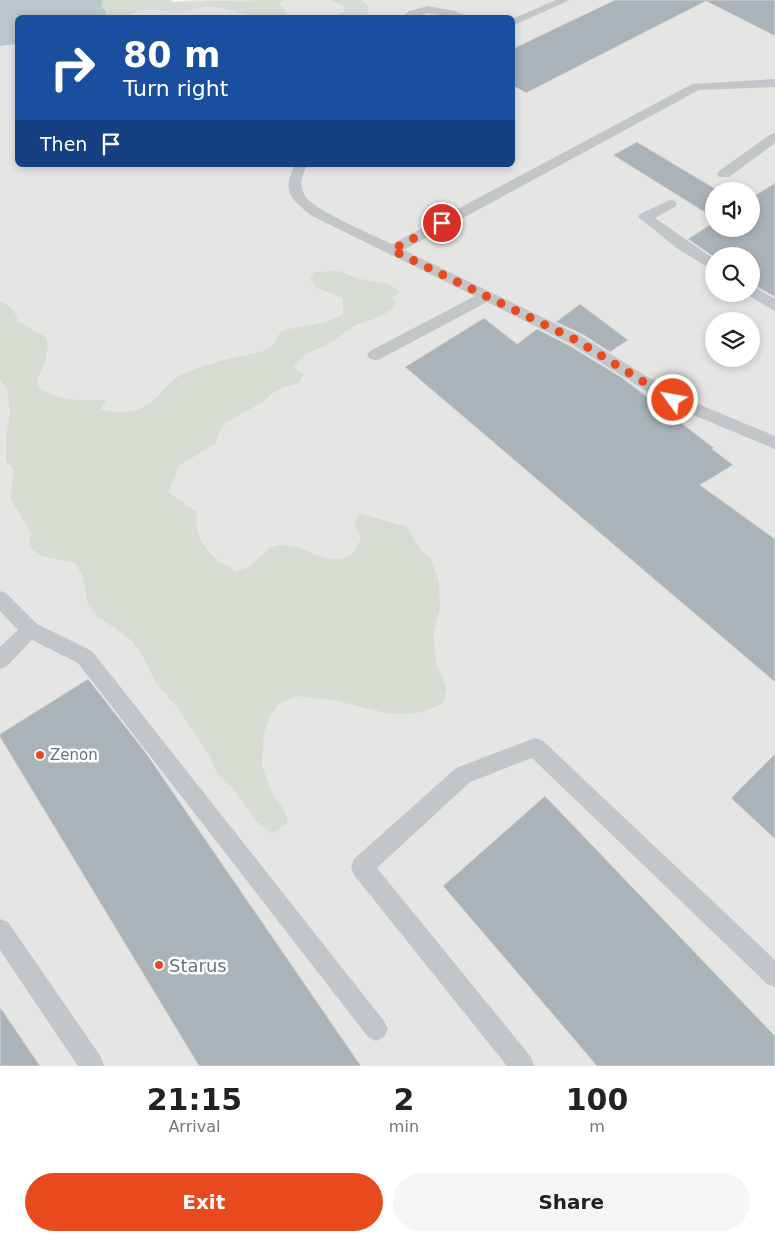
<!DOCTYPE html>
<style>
:root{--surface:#fff;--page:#f6f6f6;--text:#222;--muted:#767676;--accent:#e84a1e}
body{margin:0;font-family:"DejaVu Sans",sans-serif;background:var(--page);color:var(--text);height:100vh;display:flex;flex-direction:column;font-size:19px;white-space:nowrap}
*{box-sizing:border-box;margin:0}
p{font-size:16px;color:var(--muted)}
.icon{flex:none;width:28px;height:28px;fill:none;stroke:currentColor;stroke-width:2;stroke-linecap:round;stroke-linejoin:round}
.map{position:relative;height:1066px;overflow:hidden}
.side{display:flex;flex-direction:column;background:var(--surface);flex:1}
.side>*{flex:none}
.guide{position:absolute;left:15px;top:15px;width:500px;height:152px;border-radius:8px;box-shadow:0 2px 8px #0003;background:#1a4fa0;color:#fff;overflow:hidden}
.buttons{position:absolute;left:705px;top:182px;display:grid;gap:10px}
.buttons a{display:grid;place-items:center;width:55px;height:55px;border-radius:50%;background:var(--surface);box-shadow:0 2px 8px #0003;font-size:25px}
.pin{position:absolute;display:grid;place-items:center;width:42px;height:42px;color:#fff;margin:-21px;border:2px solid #fff;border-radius:50%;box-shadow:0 1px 5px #0007}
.me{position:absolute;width:55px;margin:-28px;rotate:302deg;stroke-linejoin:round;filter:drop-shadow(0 0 4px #0008)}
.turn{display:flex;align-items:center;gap:18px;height:105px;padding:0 25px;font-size:22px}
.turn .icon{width:65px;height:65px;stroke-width:2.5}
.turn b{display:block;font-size:35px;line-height:42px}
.then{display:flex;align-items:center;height:48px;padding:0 25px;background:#0003;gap:10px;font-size:19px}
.eta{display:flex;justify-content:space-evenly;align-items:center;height:85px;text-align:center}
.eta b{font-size:30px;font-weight:800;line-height:35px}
.button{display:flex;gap:10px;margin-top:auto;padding:10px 25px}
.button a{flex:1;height:58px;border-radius:30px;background:var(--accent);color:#fff;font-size:20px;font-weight:800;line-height:58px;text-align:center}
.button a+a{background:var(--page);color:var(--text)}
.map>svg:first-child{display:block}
.built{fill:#e5e6e4;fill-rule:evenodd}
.green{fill:#d6dcd2}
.water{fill:#bbc7cc}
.building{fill:#aab3b8;stroke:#d6d6d4}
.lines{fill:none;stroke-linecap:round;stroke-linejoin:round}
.service{fill:#c2c6c9;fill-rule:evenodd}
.route{stroke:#e84a1e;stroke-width:9;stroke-dasharray:0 16.2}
.poi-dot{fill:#e84a1e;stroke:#fff;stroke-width:2}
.labels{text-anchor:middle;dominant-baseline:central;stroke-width:5;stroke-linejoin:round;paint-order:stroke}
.poi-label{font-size:15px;fill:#637583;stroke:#fff;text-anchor:start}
.near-poi-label{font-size:18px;fill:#637583;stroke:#fff;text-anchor:start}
</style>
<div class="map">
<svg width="775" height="1066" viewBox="0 0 775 1066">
<rect width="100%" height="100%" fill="#f5f5f1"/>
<!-- built -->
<path class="built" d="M 103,0 L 171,0 L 172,2 L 195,0 L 775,0 L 775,1066 L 0,1066 L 0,46 L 17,44 L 18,165 L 512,165 L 512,18 L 106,18 ZM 714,191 L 751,191 L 751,229 L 714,229 ZM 714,256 L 751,256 L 751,294 L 714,294 ZM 714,321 L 751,321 L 751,359 L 714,359 Z"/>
<!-- green -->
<g class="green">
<path d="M 103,0 L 171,0 L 172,2 L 283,0 L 279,3 L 288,13 L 283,17 L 256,17 L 212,6 L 175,13 L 159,10 L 140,10 L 125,17 L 106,17 L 105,12 L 101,6 Z"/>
<path d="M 331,0 L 362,0 L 368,6 L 368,12 L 365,17 L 336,17 L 344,11 L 343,6 Z"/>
<path d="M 338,271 C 346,273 354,278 361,279 C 377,282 387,281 400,292 L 392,298 L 396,304 C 382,320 372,318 354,326 C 346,330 340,337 332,342 C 317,351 302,351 294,368 L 304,374 L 299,383 L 284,387 L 273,393 L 264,401 L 228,422 L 219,432 L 216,443 L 179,466 L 168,492 L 197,512 C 193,542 211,558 236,571 C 240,569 247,569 250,566 C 259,561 263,550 274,546 C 303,536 342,587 361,538 L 354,526 L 359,513 L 407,527 L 420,549 L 430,558 L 439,581 L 440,608 L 433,634 L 436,662 L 447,689 L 443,703 L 427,711 L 408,714 L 390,714 L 333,700 L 295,696 L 278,705 L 269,718 L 264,733 L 262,765 L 272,794 L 283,807 L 288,822 L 272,834 L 256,821 L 233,788 L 217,774 L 210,757 L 179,710 L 156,683 L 142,654 L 131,640 L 99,617 L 88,605 L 82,575 L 75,563 L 41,556 L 29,546 L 31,533 L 10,498 L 14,471 L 6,461 L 6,437 L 10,413 L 7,390 L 0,379 L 0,301 C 10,306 15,310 18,321 L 46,337 C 51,352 43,367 37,381 L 40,389 C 67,402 77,400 106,400 L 101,409 C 114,413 126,414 139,409 C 158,403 165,382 183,374 C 203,365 226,359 247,355 C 254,353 262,353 269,348 C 274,345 278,335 282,330 C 304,326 324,326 343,314 L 343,298 L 317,288 L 310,280 L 314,272 Z"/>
</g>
<!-- water -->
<path class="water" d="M 0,0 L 103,0 L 101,6 L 106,12 L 106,17 L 18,18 L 17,44 L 0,46 Z"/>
<!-- building -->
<g class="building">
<path d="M 615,0 L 775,0 L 775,36 L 706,1 L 526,93 L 512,85 L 512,49 Z"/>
<path d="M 637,142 L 719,191 L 714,191 L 714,218 L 613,155 Z"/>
<path d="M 775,183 L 775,297 L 751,283 L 751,256 L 714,257 L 688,239 L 714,222 L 714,229 L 751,229 L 751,198 Z"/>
<path d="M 580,304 L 628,340 L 610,352 L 582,334 L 556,322 Z"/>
<path d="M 484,318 L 517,344 L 537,329 L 570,346 L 621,377 L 714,448 L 712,449 L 733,465 L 700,485 L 775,539 L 775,682 L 405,367 Z"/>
<path d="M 88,679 L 146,753 L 361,1066 L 199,1066 L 0,737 L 0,734 Z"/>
<path d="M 775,754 L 775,839 L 731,798 Z"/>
<path d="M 545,796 L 775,1036 L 775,1066 L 597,1066 L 443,886 Z"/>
<path d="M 0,1007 L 40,1066 L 0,1066 Z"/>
</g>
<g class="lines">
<!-- service -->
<g class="service">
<path d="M 556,0 L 570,0 L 512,26 L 512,19 Z"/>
<path d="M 428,6 L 455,11 L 471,18 L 454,18 L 428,13 L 414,18 L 401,18 L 409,11 Z"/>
<path d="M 775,79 L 775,87 L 699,90 L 404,250 L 581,336 L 679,396 L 775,436 L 775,449 L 667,404 L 571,344 L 487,302 L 380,359 L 375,360 L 370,359 L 367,355 L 370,351 L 475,296 L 312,216 C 291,199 281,192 295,165 L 307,165 C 302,176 299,183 304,194 C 310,209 376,236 392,244 L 692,84 Z"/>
<path d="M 775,133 L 775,143 L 729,177 L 719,177 L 717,174 L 719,171 L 771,134 Z"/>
<path d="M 670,200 L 675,201 L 677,204 L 675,207 L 655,218 L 714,259 L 714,271 L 678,249 L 638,217 L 640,214 Z"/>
<path d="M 751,285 L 775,299 L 775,311 L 746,294 L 751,294 Z"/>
<path d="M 0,591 L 6,593 L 37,624 L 92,651 L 384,1021 L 388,1029 L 384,1037 L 376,1041 L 368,1037 L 78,663 L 32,640 L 7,666 L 0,669 L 0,647 L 18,630 L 0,611 Z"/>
<path d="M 535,738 L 542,740 L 775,960 L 775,987 L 767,984 L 532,758 L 470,782 L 377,868 L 531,1057 L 534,1066 L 507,1066 L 354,875 L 351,867 L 354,859 L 456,768 Z"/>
<path d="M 0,919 L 8,922 L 101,1057 L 104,1066 L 78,1066 L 0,950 Z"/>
</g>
</g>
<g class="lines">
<!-- route -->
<path class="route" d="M 442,223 L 392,250 L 576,340 L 673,400"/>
</g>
<!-- markers -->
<g class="poi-dot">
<circle cx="40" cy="755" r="5"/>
<circle cx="159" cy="965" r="5"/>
</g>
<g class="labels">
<!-- poi labels -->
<g class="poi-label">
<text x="50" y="755">Zenon</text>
</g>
<!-- near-poi labels -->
<g class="near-poi-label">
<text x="169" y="965">Starus</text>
</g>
</g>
</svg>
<div class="buttons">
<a><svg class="icon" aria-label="sound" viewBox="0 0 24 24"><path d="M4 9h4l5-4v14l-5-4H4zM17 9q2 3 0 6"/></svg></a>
<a><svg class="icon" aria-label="search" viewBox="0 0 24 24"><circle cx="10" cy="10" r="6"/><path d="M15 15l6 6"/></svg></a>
<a><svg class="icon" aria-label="layers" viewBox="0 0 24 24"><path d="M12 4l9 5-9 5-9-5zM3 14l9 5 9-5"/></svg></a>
</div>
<div class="pin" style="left:442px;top:223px;background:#d93025"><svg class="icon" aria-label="arrive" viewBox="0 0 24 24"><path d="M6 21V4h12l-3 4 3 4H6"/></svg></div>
<svg class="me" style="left:673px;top:400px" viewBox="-20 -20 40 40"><circle r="17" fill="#e84a1e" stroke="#fff" stroke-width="3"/><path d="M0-11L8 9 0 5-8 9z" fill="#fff"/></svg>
<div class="guide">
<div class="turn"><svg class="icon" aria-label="right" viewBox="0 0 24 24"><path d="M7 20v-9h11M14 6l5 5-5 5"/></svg><div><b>80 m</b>Turn right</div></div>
<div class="then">Then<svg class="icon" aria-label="arrive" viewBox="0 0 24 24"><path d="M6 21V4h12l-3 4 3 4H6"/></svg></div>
</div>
</div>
<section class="side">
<div class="eta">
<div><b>21:15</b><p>Arrival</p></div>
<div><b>2</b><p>min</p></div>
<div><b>100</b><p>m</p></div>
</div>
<div class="button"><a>Exit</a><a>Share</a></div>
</section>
